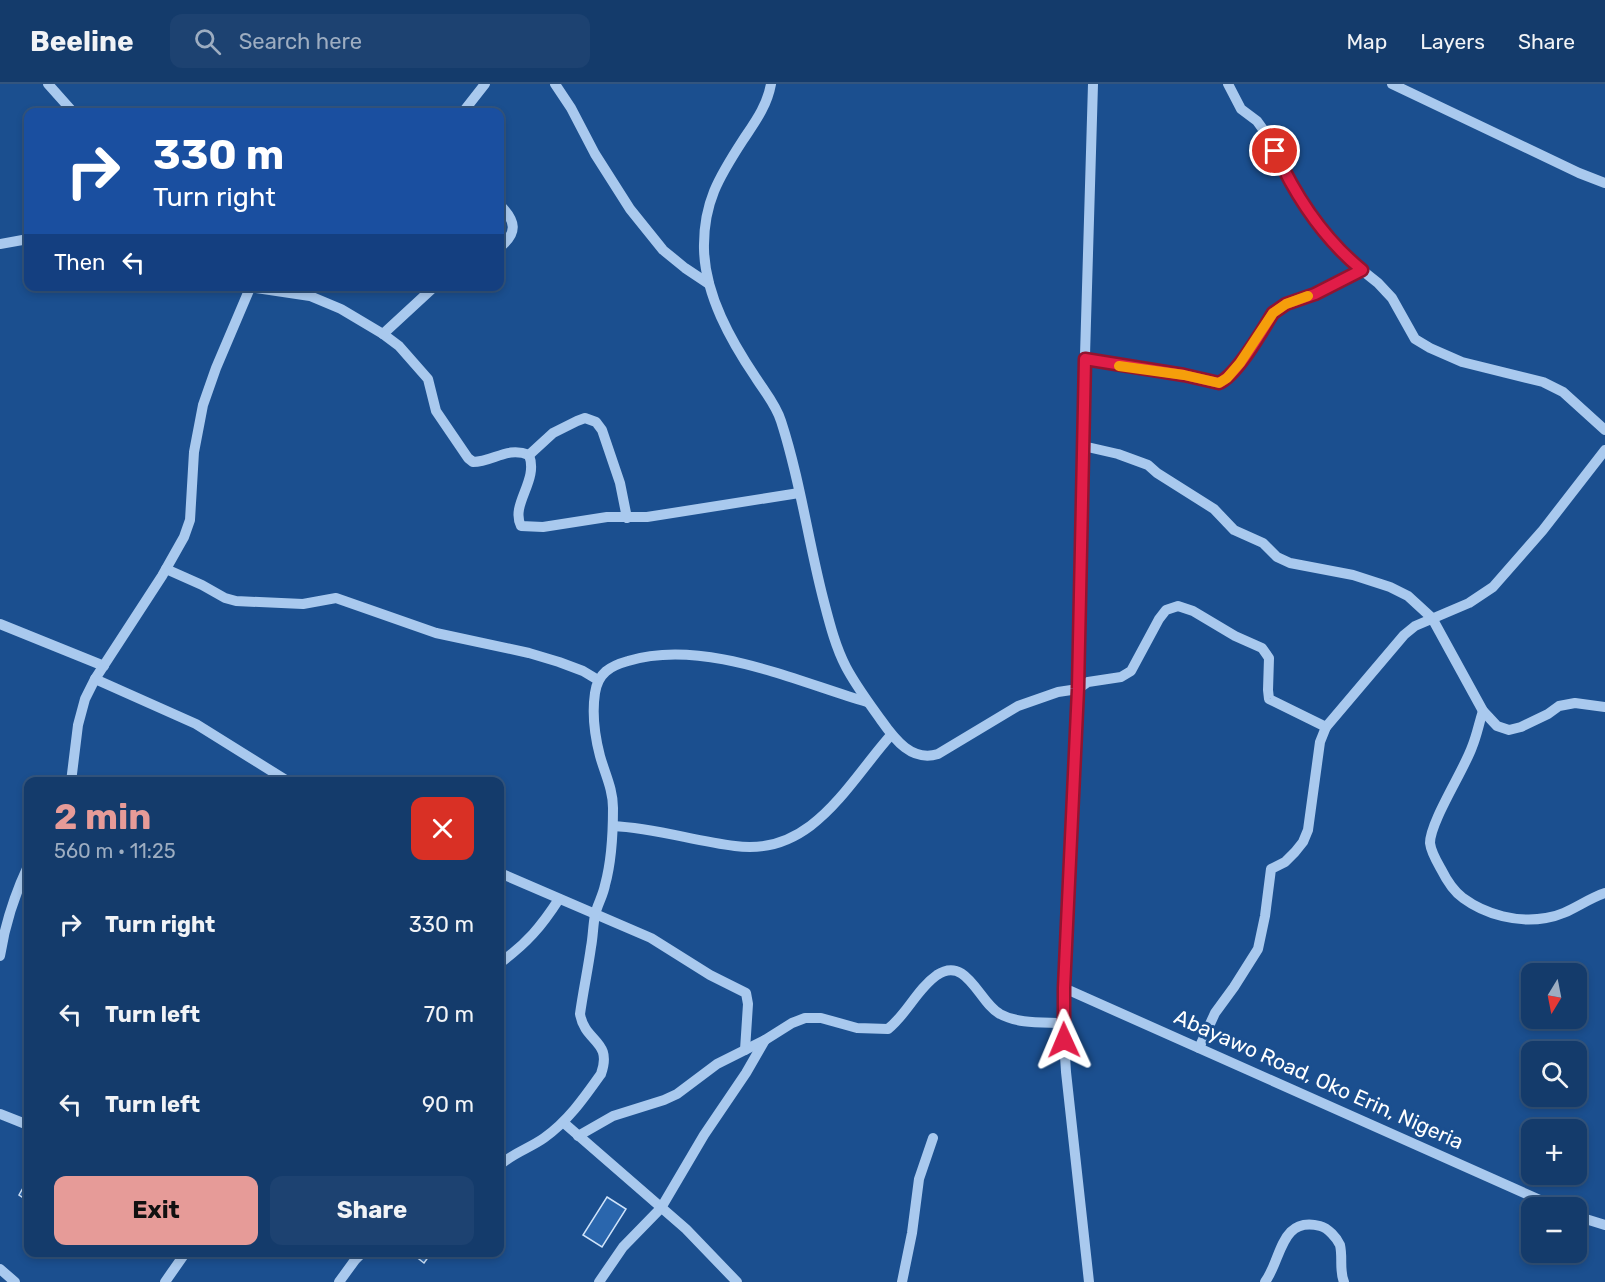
<!DOCTYPE html>
<meta charset="utf-8">
<style>
:root{--surface:#143b6b;--page:#1d4271;--text:#f1f3f6;--muted:#9dadc1;--line:#33557e;--accent:#e69b98}
body{margin:0;font-family:Rubik,sans-serif;background:var(--page);color:var(--text);height:100vh;display:flex;flex-direction:column;font-size:22px;white-space:nowrap}
*{box-sizing:border-box;margin:0}
p{font-size:20px;color:var(--muted)}
.icon{flex:none;width:33px;height:33px;fill:none;stroke:currentColor;stroke-width:2;stroke-linecap:round;stroke-linejoin:round}
.map{position:relative;flex:1;overflow:hidden}
.sheet{position:absolute;left:24px;top:693px;width:480px;height:480px;display:flex;flex-direction:column;background:var(--surface);border-radius:12px;box-shadow:0 3px 9px #0003,0 0 0 2px var(--line)}
.sheet>*{flex:none}
.banner{position:absolute;left:24px;top:24px;width:480px;height:183px;border-radius:12px;box-shadow:0 3px 9px #0003,0 0 0 2px var(--line);background:#1a4fa0;color:#fff;overflow:hidden}
.needle{width:39px;rotate:190deg}
.fabs{position:absolute;left:1521px;top:879px;display:grid;gap:12px}
.fabs a{display:grid;place-items:center;width:66px;height:66px;border-radius:12px;background:var(--surface);box-shadow:0 3px 9px #0003,0 0 0 2px var(--line);font-size:30px}
.pin{position:absolute;display:grid;place-items:center;width:51px;height:51px;color:#fff;margin:-26px;border:3px solid #fff;border-radius:50%;box-shadow:0 2px 6px #0007}
.me{position:absolute;width:66px;margin:-33px;rotate:359deg;stroke-linejoin:round;filter:drop-shadow(0 0 4px #0008)}
.turn{display:flex;align-items:center;gap:21px;height:126px;padding:0 30px;font-size:27px}
.turn .icon{width:78px;height:78px;stroke-width:2.5}
.turn b{display:block;font-size:42px;line-height:51px}
.then{display:flex;align-items:center;height:57px;padding:0 30px;background:#0003;gap:12px;font-size:22px}
.round{display:grid;place-items:center;flex:none;width:63px;height:63px;border-radius:12px;background:var(--page)}
.head{display:flex;align-items:center;justify-content:space-between;height:102px;padding:0 30px}
h1{font-size:36px;font-weight:700;line-height:45px;color:var(--accent)}
.button{display:flex;gap:12px;margin-top:auto;padding:12px 30px}
.button a{flex:1;height:69px;border-radius:12px;background:var(--accent);color:#111;font-size:24px;font-weight:700;line-height:69px;text-align:center}
.button a+a{background:var(--page);color:var(--text)}
ul{padding:0;list-style:none}
li{display:flex;align-items:center;gap:18px;height:90px;padding:0 30px}
li div{flex:1}
li b{display:block;font-size:22px}
li em{font-style:normal}
header{display:flex;align-items:center;gap:36px;box-sizing:border-box;height:84px;padding:0 30px;background:var(--surface);border-bottom:2px solid var(--line)}
header strong{font-size:28px}
nav{display:flex;gap:33px;margin-inline-start:auto;font-size:21px}
.search{width:420px;height:54px;background:var(--page);display:flex;align-items:center;gap:15px;box-sizing:border-box;padding:0 21px;border-radius:12px;color:var(--muted);font-size:22px}
.map>svg:first-child{display:block}
.building{fill:#2a66ad;stroke:#cfe3fa;stroke-width:1.5}
.lines{fill:none;stroke-linecap:round;stroke-linejoin:round}
.minor{stroke:#a9c9ee;stroke-width:10}
.route-casing{stroke:#92132f;stroke-width:15}
.route{stroke:#e11d48;stroke-width:10}
.slow{stroke:#f59e0b;stroke-width:10}
.labels{text-anchor:middle;dominant-baseline:central;stroke-width:6;stroke-linejoin:round;paint-order:stroke}
.street-label{font-size:21px;fill:#fff;stroke:#1b4f8f}
</style>
<header>
<strong>Beeline</strong>
<div class="search"><svg class="icon" aria-label="search" viewBox="0 0 24 24"><circle cx="10" cy="10" r="6"/><path d="M15 15l6 6"/></svg>Search here</div>
<nav><a>Map</a><a>Layers</a><a>Share</a></nav>
</header>
<div class="map">
<svg width="1605" height="1198" viewBox="0 0 1605 1198">
<rect width="100%" height="100%" fill="#1b4f8f"/>
<!-- building -->
<g class="building">
<path d="M 28,1095 L 28,1117 L 19,1111 Z"/>
<path d="M 607,1113 L 626,1125 L 602,1163 L 583,1151 Z"/>
<path d="M 410,1168 L 432,1168 L 424,1179 Z"/>
</g>
<g class="lines">
<!-- minor -->
<g class="minor">
<path d="M 48,0 L 73,28"/>
<path d="M 555,0 L 571,24 L 595,70 L 630,125 L 663,166 L 685,184 L 709,200"/>
<path d="M 771,0 C 767,22 755,38 743,56 C 719,93 703,119 704,165 C 705,211 731,257 756,294 C 765,308 776,321 781,337 C 800,395 808,456 823,514 C 829,537 835,562 846,583 C 856,602 869,619 881,636 C 895,656 912,678 938,670 L 1018,622 L 1058,608 L 1078,605 L 1088,598 L 1121,593 L 1131,587 L 1159,535 L 1166,526 L 1178,522 L 1193,527 L 1235,552 L 1262,564 L 1269,574 L 1268,606 L 1269,615 L 1326,643"/>
<path d="M 1228,0 L 1241,25 L 1257,37 L 1270,55 L 1299,114 L 1343,171 L 1378,199 L 1392,214 L 1415,255 L 1430,264 L 1462,278 L 1543,298 L 1563,308 L 1605,346"/>
<path d="M 1392,0 L 1579,89 L 1605,99"/>
<path d="M 463,28 L 485,0"/>
<path d="M 500,121 C 516,137 518,149 500,163"/>
<path d="M 0,160 L 28,155"/>
<path d="M 242,202 L 310,212 L 341,225 L 383,250 L 399,262 L 428,295 L 436,327 L 468,374 L 473,378 C 493,378 507,362 529,371"/>
<path d="M 383,250 L 435,202"/>
<path d="M 1085,275 L 1184,291 L 1219,299 C 1240,290 1261,249 1273,229 L 1286,220 L 1315,210 L 1362,186"/>
<path d="M 1083,362 L 1118,370 L 1148,381 L 1157,389 L 1214,425 L 1234,446 L 1263,459 L 1277,473 L 1290,479 L 1353,491 L 1390,503 L 1408,512 L 1432,534 L 1483,627 L 1497,642 L 1509,646 L 1521,643 L 1548,630 L 1559,622 L 1575,619 L 1605,623"/>
<path d="M 529,371 C 539,397 510,420 521,442 L 543,443 L 607,433 L 647,433 L 799,409"/>
<path d="M 529,371 L 553,349 L 577,337 L 585,334 L 596,338 L 602,346 L 620,399 L 627,434"/>
<path d="M 166,485 L 202,501 L 225,514 L 236,517 L 303,520 L 336,514 L 436,549 L 529,569 L 559,578 L 583,587 L 598,596"/>
<path d="M 0,540 L 104,582"/>
<path d="M 95,595 L 196,640 L 289,698"/>
<path d="M 1483,627 C 1479,639 1477,651 1472,663 C 1464,686 1430,738 1430,759 C 1431,768 1437,778 1441,785 C 1446,795 1453,807 1463,814 C 1486,831 1518,839 1546,834 C 1568,831 1584,816 1605,809"/>
<path d="M 71,698 L 78,641 L 85,615 L 95,595 L 162,492 L 184,453 L 190,436 L 194,368 L 203,321 L 216,284 L 250,204"/>
<path d="M 613,742 C 655,744 694,757 735,762 C 812,773 848,699 891,651"/>
<path d="M 500,789 L 651,854 L 710,891 L 746,909 L 748,920 L 745,966"/>
<path d="M 0,872 C 5,840 14,812 28,782"/>
<path d="M 500,879 C 527,859 541,843 559,815"/>
<path d="M 1064,904 L 1558,1124"/>
<path d="M 1199,964 L 1215,929 L 1234,903 L 1258,865 L 1265,832 L 1271,785 L 1285,778 L 1295,768 L 1303,758 L 1308,746 L 1320,658 L 1326,643 L 1404,551 L 1415,542 L 1469,519 L 1493,503 L 1543,446 L 1605,366"/>
<path d="M 0,1030 L 28,1041"/>
<path d="M 564,1039 L 686,1145 L 737,1198"/>
<path d="M 578,1052 L 613,1032 L 664,1016 L 677,1010 L 717,980 L 765,956 L 792,939 L 805,934 L 821,934 L 857,944 L 888,945 C 907,930 917,905 937,891 C 967,871 979,919 1000,930 C 1018,940 1043,938 1063,939"/>
<path d="M 500,1081 C 513,1069 530,1064 544,1054 C 568,1037 584,1014 601,990 C 613,956 585,959 580,930 C 583,908 588,885 591,863 C 593,853 593,841 595,831 C 597,821 603,812 605,801 C 612,776 613,750 613,724 C 613,705 605,690 600,672 C 595,653 592,629 595,609 C 598,589 610,582 628,577 C 703,554 795,597 867,618"/>
<path d="M 1576,1132 L 1605,1141"/>
<path d="M 0,1185 L 15,1198"/>
<path d="M 165,1198 L 186,1168"/>
<path d="M 339,1198 L 355,1176 L 363,1168"/>
<path d="M 599,1198 L 623,1163 L 661,1124 L 704,1051 L 746,989 L 765,956"/>
<path d="M 902,1198 L 912,1149 L 919,1095 L 933,1054"/>
<path d="M 1089,1198 L 1066,988 L 1063,939 L 1078,605 L 1081,407 L 1093,0"/>
<path d="M 1265,1198 C 1282,1175 1280,1132 1320,1142 C 1328,1144 1337,1154 1340,1161 C 1343,1174 1339,1186 1344,1198"/>
</g>
</g>
<g class="lines">
<defs>
<path id="route" d="M 1064,956 L 1064,904 L 1078,605 L 1085,275 L 1184,291 L 1219,299 C 1237,291 1262,247 1273,229 L 1286,220 L 1315,210 L 1362,186 C 1324,155 1295,111 1275,67"/>
</defs>
<!-- route casing -->
<use href="#route" class="route-casing"/>
<!-- route -->
<use href="#route" class="route"/>
<!-- slow -->
<path class="slow" d="M 1119,282 L 1184,291 L 1219,299 L 1227,294 L 1240,279 L 1273,229 L 1286,220 L 1308,212"/>
</g>
<g class="labels">
<!-- street labels -->
<g class="street-label">
<text transform="translate(1319 995) rotate(24)">Abayawo Road, Oko Erin, Nigeria</text>
</g>
</g>
</svg>
<div class="fabs">
<a><svg class="needle" viewBox="-14 -14 28 28"><path d="M0-13l5 13h-10z" fill="#e53935"/><path d="M0 13l5-13h-10z" fill="#9dadc1"/></svg></a>
<a><svg class="icon" aria-label="search" viewBox="0 0 24 24"><circle cx="10" cy="10" r="6"/><path d="M15 15l6 6"/></svg></a>
<a>+</a>
<a>−</a>
</div>
<div class="pin" style="left:1275px;top:67px;background:#d93025"><svg class="icon" aria-label="arrive" viewBox="0 0 24 24"><path d="M6 21V4h12l-3 4 3 4H6"/></svg></div>
<svg class="me" style="left:1064px;top:956px" viewBox="-20 -20 40 40"><path d="M0-17L14 15 0 8-14 15z" fill="#e11d48" stroke="#fff" stroke-width="4"/></svg>
<div class="banner">
<div class="turn"><svg class="icon" aria-label="right" viewBox="0 0 24 24"><path d="M7 20v-9h11M14 6l5 5-5 5"/></svg><div><b>330 m</b>Turn right</div></div>
<div class="then">Then<svg class="icon" aria-label="left" viewBox="0 0 24 24"><path d="M17 20v-9H6M10 6l-5 5 5 5"/></svg></div>
</div>
<section class="sheet">
<div class="head"><div><h1>2 min</h1><p>560 m · 11:25</p></div><a class="round" style="background:#d93025;color:#fff"><svg class="icon" aria-label="close" viewBox="0 0 24 24"><path d="M6 6l12 12M18 6L6 18"/></svg></a></div>
<ul>
<li><svg class="icon" aria-label="right" viewBox="0 0 24 24"><path d="M7 20v-9h11M14 6l5 5-5 5"/></svg><div><b>Turn right</b></div><em>330 m</em></li>
<li><svg class="icon" aria-label="left" viewBox="0 0 24 24"><path d="M17 20v-9H6M10 6l-5 5 5 5"/></svg><div><b>Turn left</b></div><em>70 m</em></li>
<li><svg class="icon" aria-label="left" viewBox="0 0 24 24"><path d="M17 20v-9H6M10 6l-5 5 5 5"/></svg><div><b>Turn left</b></div><em>90 m</em></li>
</ul>
<div class="button"><a>Exit</a><a>Share</a></div>
</section>
</div>
